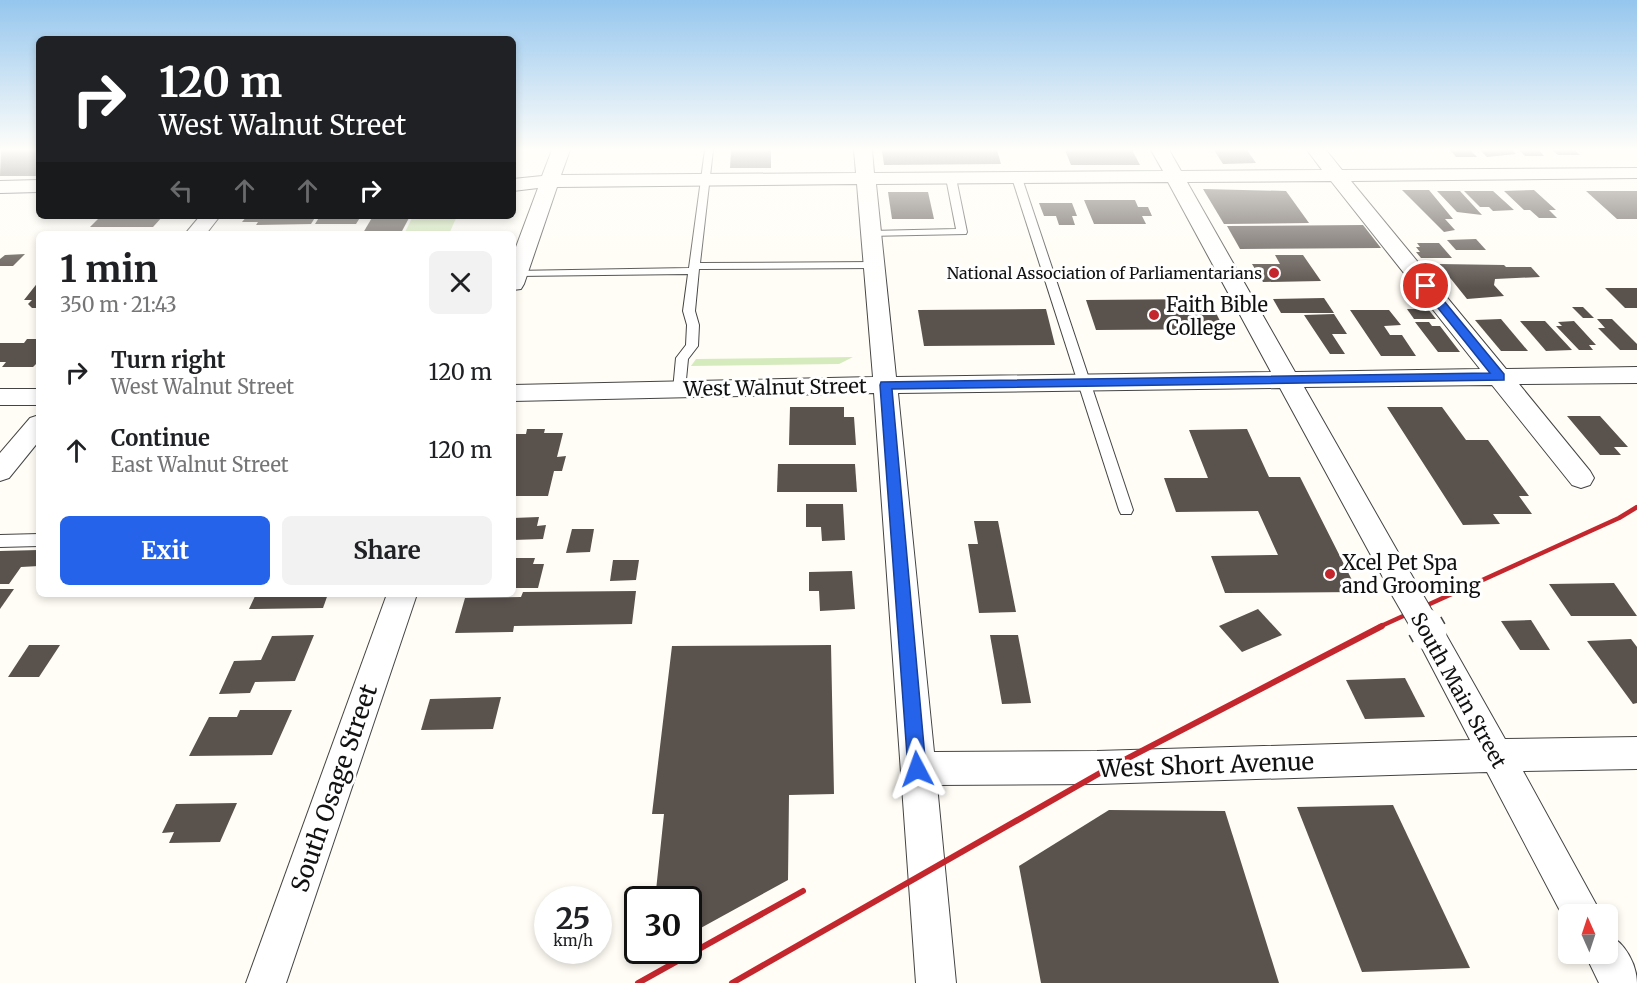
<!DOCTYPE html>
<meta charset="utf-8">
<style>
:root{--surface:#fff;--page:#f2f2f2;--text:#202124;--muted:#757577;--accent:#2563eb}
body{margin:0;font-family:Merriweather,serif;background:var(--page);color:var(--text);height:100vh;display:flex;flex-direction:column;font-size:22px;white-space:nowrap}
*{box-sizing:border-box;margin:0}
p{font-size:20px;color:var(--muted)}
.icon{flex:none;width:33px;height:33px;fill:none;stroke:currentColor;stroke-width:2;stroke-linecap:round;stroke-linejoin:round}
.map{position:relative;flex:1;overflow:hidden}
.side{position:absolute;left:36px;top:231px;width:480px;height:366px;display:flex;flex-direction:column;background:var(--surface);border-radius:9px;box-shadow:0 3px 9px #0003}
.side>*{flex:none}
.guide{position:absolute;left:36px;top:36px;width:480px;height:183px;border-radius:9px;box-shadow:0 3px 9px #0003;background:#202124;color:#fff;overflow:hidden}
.needle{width:39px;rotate:357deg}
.tools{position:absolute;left:1558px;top:904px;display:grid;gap:12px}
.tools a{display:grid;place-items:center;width:60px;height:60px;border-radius:9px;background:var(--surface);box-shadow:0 3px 9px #0003;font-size:30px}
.speed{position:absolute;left:534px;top:886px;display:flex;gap:12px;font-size:30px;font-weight:700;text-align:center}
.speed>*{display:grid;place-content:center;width:78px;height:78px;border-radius:50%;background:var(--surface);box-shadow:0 3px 9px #0003;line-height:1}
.speed small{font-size:15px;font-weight:400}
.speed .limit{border:3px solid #111;border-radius:9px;background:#fff;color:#111}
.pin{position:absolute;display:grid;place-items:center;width:51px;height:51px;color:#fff;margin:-26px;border:3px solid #fff;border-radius:50%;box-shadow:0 2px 6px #0007}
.me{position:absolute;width:66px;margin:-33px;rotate:356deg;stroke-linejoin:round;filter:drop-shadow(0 0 4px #0008)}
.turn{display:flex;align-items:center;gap:21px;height:126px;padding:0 24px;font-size:27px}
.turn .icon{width:78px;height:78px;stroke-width:2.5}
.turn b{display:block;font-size:42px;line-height:51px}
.lanes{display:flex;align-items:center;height:57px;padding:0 24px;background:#0003;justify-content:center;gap:30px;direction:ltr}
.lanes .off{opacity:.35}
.round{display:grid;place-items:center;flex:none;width:63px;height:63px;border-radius:9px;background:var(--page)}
.head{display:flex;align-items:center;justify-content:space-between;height:102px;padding:0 24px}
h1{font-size:36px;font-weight:700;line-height:45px}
.cta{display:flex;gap:12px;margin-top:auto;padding:12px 24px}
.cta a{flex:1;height:69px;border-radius:9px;background:var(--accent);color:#fff;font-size:24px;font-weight:700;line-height:69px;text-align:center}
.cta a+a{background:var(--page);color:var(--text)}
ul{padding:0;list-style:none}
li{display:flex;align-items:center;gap:18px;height:78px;padding:0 24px}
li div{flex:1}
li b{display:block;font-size:22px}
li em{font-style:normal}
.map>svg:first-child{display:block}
.green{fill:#d5ebbd}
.building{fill:#5a524d}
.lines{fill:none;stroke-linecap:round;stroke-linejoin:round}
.lane-casing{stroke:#444;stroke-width:2}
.street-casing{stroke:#444;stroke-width:2}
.lane{fill:#fff;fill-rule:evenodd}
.street{fill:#fff;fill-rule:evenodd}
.rail-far1{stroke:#c4262e;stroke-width:4.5}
.rail{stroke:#c4262e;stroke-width:6}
.street-bridge-far1-casing{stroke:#444;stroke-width:29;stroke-linecap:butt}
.street-bridge-casing{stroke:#444;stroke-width:38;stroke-linecap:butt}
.street-bridge-far1{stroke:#fff;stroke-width:27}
.street-bridge{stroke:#fff;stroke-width:35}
.route{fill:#2563eb;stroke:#184099;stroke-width:1.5}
.poi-dot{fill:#c4262e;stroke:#fff;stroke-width:2}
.labels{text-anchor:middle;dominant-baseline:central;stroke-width:6;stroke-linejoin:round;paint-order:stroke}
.far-poi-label{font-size:16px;fill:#111;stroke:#fff;text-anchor:end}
.poi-label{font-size:20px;fill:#111;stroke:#fff;text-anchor:start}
.street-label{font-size:20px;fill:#111;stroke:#fff}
.near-street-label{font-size:24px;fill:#111;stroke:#fff}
</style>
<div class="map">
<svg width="1637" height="983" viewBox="0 0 1637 983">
<rect width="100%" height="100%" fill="#fffdf5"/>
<!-- green -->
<g class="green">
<path d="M 413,216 L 457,216 L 449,234 L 404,234 Z"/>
<path d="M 853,357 L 839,364 L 691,366 L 696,359 Z"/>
</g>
<!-- building -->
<g class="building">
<path d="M 1,150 L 39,150 L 39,176 L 0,176 Z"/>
<path d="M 731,150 L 771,150 L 771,168 L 730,168 Z"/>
<path d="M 882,150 L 997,150 L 1001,164 L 884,165 Z"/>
<path d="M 1065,150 L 1132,150 L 1140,165 L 1071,165 Z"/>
<path d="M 1214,150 L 1247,150 L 1256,163 L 1223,164 Z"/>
<path d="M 1450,150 L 1470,150 L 1477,157 L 1456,157 Z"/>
<path d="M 1480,150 L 1512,150 L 1516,154 L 1487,157 Z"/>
<path d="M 1519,150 L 1539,150 L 1544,156 L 1525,156 Z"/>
<path d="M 1552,150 L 1575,150 L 1580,155 L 1558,155 Z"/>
<path d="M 1203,189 L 1286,191 L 1309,223 L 1224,224 Z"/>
<path d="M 1402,190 L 1429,190 L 1453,219 L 1445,219 L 1455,230 L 1444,232 Z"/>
<path d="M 1534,190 L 1556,210 L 1549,210 L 1557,218 L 1539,218 L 1530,210 L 1524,210 L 1504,191 Z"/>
<path d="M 1437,191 L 1460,191 L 1482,215 L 1457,212 Z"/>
<path d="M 1464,191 L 1493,191 L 1514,210 L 1493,211 L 1489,207 L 1480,207 Z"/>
<path d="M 1586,191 L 1637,191 L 1637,219 L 1617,219 Z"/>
<path d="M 888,192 L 928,192 L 934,219 L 892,219 Z"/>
<path d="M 1084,200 L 1135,200 L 1138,207 L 1148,207 L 1152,216 L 1142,216 L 1146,224 L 1094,224 Z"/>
<path d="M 1039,203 L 1072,203 L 1077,216 L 1072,216 L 1075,225 L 1059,225 L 1056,216 L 1044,216 Z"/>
<path d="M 101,216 L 163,216 L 153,227 L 90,227 Z"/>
<path d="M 247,216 L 316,216 L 311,224 L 256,225 L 258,222 L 242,222 Z"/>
<path d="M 320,216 L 361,216 L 356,224 L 315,224 Z"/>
<path d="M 373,216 L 410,216 L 401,233 L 363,233 Z"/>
<path d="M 1363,225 L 1381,248 L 1240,249 L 1227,226 Z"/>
<path d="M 1476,239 L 1486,250 L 1456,250 L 1447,240 Z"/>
<path d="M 1417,243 L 1439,243 L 1452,258 L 1421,258 L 1416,252 L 1420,252 L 1416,247 L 1420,247 Z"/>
<path d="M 25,254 L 13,266 L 0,266 L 0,259 L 5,255 Z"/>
<path d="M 1275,255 L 1303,255 L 1321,281 L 1263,282 L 1252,264 L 1280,264 Z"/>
<path d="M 1439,264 L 1504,265 L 1506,267 L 1531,267 L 1540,277 L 1495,279 L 1494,285 L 1504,296 L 1467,299 Z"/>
<path d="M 39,281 L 39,308 L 32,308 L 28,304 L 32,300 L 24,300 Z"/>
<path d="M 1605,288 L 1637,288 L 1637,308 L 1625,308 Z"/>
<path d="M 1324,298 L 1334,313 L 1281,313 L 1273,299 Z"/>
<path d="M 1209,299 L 1224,329 L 1096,330 L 1086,300 Z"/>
<path d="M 1572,307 L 1583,307 L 1594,318 L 1583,318 Z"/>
<path d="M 1046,309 L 1055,345 L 924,346 L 918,310 Z"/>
<path d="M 1407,309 L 1428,309 L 1436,319 L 1414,319 Z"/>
<path d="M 1350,310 L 1389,310 L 1401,325 L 1384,326 L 1390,335 L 1402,335 L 1416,356 L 1381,356 Z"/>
<path d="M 1334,314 L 1347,334 L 1332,334 L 1345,354 L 1330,354 L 1304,315 Z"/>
<path d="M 1501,319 L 1528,351 L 1501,351 L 1475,320 Z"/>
<path d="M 1597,319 L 1612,319 L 1637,344 L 1637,350 L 1620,350 L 1598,328 L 1605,328 Z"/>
<path d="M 1520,321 L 1545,321 L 1572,350 L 1546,351 Z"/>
<path d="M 1574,321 L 1596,345 L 1589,345 L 1593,350 L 1579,350 L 1556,326 L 1562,326 L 1558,322 Z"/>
<path d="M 1415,322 L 1429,322 L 1432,326 L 1440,326 L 1460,352 L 1438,352 Z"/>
<path d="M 27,339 L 39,339 L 39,361 L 33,367 L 2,367 L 6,362 L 0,362 L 0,343 L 24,343 Z"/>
<path d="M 790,407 L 844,407 L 844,417 L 854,417 L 856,445 L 789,445 Z"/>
<path d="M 1387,407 L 1442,407 L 1466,440 L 1488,440 L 1529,496 L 1519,496 L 1532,514 L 1493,514 L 1500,524 L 1463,525 Z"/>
<path d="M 1567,416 L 1600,416 L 1628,447 L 1614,447 L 1621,455 L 1600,455 Z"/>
<path d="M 527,429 L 545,429 L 544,433 L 563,433 L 557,457 L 566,456 L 562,471 L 554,471 L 548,496 L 513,496 L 513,434 L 526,434 Z"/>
<path d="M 1247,429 L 1269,477 L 1300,477 L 1358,592 L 1225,593 L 1211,556 L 1278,555 L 1258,511 L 1176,512 L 1164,478 L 1208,478 L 1189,430 Z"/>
<path d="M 778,464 L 855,464 L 857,492 L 777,492 Z"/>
<path d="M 806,504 L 843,504 L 845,540 L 822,541 L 821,527 L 806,527 Z"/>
<path d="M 539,517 L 537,526 L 546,525 L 543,539 L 513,540 L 513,518 Z"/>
<path d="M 974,521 L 998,521 L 1016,612 L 979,613 L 968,544 L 978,544 Z"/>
<path d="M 572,529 L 594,529 L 590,552 L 566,553 Z"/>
<path d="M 39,550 L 39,566 L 21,567 L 9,584 L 0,584 L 0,551 Z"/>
<path d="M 513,558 L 535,558 L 533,564 L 544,564 L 538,588 L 513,588 Z"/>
<path d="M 613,560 L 639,560 L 636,580 L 610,581 Z"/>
<path d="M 852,571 L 855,609 L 820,611 L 819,591 L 809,591 L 809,572 Z"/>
<path d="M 1614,583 L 1637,616 L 1571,616 L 1549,584 Z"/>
<path d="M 0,589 L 14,589 L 0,609 Z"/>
<path d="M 636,591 L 632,624 L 514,626 L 513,632 L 455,633 L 465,598 L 521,597 L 523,592 Z"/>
<path d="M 256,594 L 328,594 L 323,608 L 249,609 Z"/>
<path d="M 1258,609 L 1282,635 L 1242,652 L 1219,626 Z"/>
<path d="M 1531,620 L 1550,650 L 1520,650 L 1501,621 Z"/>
<path d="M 314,635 L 295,681 L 255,682 L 250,693 L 219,694 L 234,661 L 261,660 L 272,636 Z"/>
<path d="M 990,635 L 1018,635 L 1031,703 L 1002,704 Z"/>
<path d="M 1631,639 L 1637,647 L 1637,703 L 1633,704 L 1587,641 Z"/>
<path d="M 29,645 L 60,645 L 39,677 L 8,677 Z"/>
<path d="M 831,645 L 834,794 L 789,795 L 788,880 L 688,935 L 688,900 L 655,900 L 664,814 L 652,814 L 672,646 Z"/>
<path d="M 1405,678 L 1425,717 L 1365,719 L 1346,680 Z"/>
<path d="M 501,697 L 493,729 L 421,730 L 430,699 Z"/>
<path d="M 240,710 L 292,710 L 272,755 L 189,756 L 209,717 L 237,717 Z"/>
<path d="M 237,803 L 220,842 L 169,843 L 174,832 L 162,833 L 176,804 Z"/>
<path d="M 1393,805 L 1470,968 L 1362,972 L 1297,807 Z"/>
<path d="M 1109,810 L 1225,811 L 1279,983 L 1041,983 L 1019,866 Z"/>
</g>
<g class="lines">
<defs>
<g id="lane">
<path d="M 705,150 L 713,150 L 700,263 L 874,262 L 879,265 L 874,268 L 699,269 L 695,311 L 699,325 L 698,346 L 688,359 L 685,390 L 679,394 L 673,390 L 676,358 L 686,345 L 687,325 L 683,311 L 688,274 L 517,276 L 513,275 L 513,271 L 689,268 Z"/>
<path d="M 951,175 L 956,178 L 967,232 L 966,234 L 867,236 L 866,234 L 871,231 L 956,229 L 946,178 Z"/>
<path d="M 1017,175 L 1022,178 L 1133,510 L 1131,514 L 1121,514 L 1119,510 L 1012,178 Z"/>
<path d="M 39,534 L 39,546 L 0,547 L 0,535 Z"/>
</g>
<g id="street">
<path d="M 552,150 L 570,150 L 561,175 L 856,173 L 854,150 L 872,150 L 874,173 L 1163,171 L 1151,150 L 1169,150 L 1181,171 L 1322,170 L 1307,150 L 1326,150 L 1342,170 L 1637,168 L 1637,178 L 1351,181 L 1506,369 L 1637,367 L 1637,383 L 1519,384 L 1590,471 L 1594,478 L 1590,485 L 1581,488 L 1572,485 L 1492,385 L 1304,387 L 1411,575 L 1406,583 L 1396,587 L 1386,583 L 1280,388 L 898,393 L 934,752 L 1097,751 L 1470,740 L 1414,633 L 1418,624 L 1429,620 L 1440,624 L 1505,739 L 1637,737 L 1637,769 L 1523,771 L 1602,915 L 1569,915 L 1569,928 L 1487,772 L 1097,784 L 937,785 L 956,983 L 916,983 L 874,393 L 513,401 L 513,385 L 873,377 L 857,184 L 557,187 L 524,284 L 521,289 L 513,290 L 513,255 L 538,188 L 513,191 L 513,179 L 542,176 ZM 1331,181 L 1480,369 L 1295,372 L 1187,182 ZM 1168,182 L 1271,372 L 896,377 L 876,184 Z"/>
<path d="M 39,180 L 39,192 L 0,193 L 0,181 Z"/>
<path d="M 200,216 L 220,216 L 206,234 L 185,234 Z"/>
<rect x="0" y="389" width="39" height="16"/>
<path d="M 39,415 L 39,441 L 9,478 L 0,481 L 0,453 L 30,418 Z"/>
<path d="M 387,594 L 417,594 L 286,983 L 246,983 Z"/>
<path d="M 1608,935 C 1625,942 1637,965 1637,983 L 1599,983 L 1585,954 L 1608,954 Z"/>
</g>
</defs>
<!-- lane casing -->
<use href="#lane" class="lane-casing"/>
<!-- street casing -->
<use href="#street" class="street-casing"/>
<!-- lane -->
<use href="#lane" class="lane"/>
<!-- street -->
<use href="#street" class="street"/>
<!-- rail-far1 -->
<path class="rail-far1" d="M 1379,627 L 1619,518 L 1637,507"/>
<!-- rail -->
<g class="rail">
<path d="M 638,983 L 803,891"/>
<path d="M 732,983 L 1107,769 L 1382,626"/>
</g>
<defs>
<path id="street-bridge-far1" d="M 1396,575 L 1426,627"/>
<path id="street-bridge" d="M 1425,626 L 1429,633"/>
</defs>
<!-- street-bridge-far1 casing -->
<use href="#street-bridge-far1" class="street-bridge-far1-casing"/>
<!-- street-bridge casing -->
<use href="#street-bridge" class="street-bridge-casing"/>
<!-- street-bridge-far1 -->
<use href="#street-bridge-far1" class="street-bridge-far1"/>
<!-- street-bridge -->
<use href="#street-bridge" class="street-bridge"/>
</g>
<!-- sky -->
<linearGradient id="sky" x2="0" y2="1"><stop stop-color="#95c6ee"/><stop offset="0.52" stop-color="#fffefa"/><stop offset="1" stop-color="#fffefa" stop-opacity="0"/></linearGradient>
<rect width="1637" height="288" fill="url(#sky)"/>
<!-- route -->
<path class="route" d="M 1426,283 L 1430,284 L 1504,374 L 1504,380 L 892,389 L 926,769 L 923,775 L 917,777 L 911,775 L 908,769 L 880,385 L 881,382 L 1490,373 L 1422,288 L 1422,284 Z"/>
<!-- markers -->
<g class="poi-dot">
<circle cx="1274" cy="273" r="6"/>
<circle cx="1154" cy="315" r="6"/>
<circle cx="1330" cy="574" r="6"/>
</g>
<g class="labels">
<!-- far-poi labels -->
<g class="far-poi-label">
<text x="1262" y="273">National Association of Parliamentarians</text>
</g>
<!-- poi labels -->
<g class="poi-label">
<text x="1166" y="304">Faith Bible<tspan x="1166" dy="23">College</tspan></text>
<text x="1342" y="562">Xcel Pet Spa<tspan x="1342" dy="23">and Grooming</tspan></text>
</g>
<!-- street labels -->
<g class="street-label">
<text transform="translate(775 387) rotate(-1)">West Walnut Street</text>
<text transform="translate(1459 690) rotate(61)">South Main Street</text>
</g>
<!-- near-street labels -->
<g class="near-street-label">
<text transform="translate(1206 765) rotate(-2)">West Short Avenue</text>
<text transform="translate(334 788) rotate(-71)">South Osage Street</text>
</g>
</g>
</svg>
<div class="tools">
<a><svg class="needle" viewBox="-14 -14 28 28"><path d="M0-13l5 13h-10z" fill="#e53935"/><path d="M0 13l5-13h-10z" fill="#757577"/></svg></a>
</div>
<div class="speed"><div>25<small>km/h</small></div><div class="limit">30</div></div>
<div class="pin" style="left:1426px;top:286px;background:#d93025"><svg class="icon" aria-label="arrive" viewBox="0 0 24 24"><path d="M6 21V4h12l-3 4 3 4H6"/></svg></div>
<svg class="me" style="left:917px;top:769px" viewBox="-20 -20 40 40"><path d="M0-17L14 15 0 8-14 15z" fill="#2563eb" stroke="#fff" stroke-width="4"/></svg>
<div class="guide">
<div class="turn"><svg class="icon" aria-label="right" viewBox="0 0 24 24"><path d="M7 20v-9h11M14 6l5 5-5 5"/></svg><div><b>120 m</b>West Walnut Street</div></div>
<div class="lanes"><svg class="icon off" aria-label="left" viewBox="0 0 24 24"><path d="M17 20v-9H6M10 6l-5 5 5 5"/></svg><svg class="icon off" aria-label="ahead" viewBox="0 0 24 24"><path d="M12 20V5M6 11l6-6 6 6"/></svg><svg class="icon off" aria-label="ahead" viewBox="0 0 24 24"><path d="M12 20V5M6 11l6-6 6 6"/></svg><svg class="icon" aria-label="right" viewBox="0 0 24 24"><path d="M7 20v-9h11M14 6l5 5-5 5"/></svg></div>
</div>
<section class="side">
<div class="head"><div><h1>1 min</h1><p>350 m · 21:43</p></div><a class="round"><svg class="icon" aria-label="close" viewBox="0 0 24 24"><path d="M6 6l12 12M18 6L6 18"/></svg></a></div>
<ul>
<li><svg class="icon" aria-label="right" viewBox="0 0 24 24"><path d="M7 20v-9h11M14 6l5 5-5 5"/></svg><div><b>Turn right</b><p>West Walnut Street</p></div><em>120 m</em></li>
<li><svg class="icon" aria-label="ahead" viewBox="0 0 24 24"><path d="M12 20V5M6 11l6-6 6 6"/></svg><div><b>Continue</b><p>East Walnut Street</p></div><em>120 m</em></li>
</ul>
<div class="cta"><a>Exit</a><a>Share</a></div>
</section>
</div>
